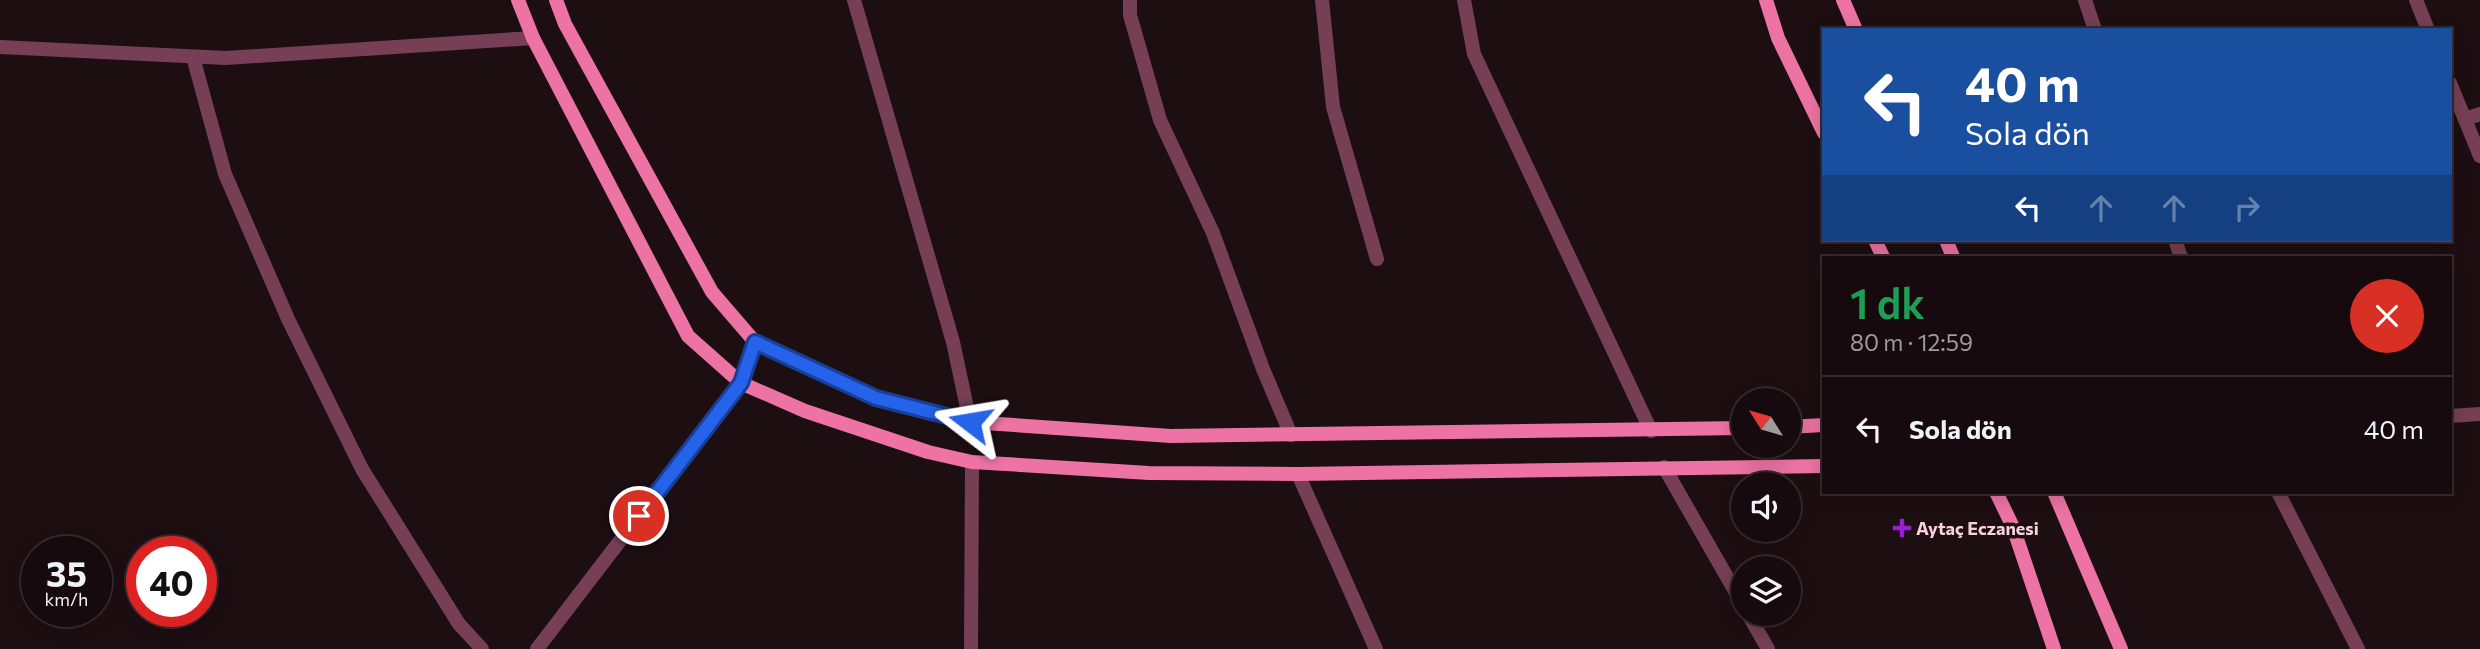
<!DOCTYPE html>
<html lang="tr">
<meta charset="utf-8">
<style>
:root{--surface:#160a0e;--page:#23181c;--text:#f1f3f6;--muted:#9e9a9e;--line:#352b2e}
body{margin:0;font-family:Commissioner,sans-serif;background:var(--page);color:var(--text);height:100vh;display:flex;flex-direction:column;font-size:26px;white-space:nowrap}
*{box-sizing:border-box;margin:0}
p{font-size:23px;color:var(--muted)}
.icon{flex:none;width:38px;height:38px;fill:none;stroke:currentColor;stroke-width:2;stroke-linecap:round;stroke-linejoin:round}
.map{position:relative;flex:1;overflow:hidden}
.side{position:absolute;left:1822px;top:256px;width:630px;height:238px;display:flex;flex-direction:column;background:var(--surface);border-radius:0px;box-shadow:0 4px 18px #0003,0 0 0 2px var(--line)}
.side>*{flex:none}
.top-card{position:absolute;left:1822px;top:28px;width:630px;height:214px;border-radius:0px;box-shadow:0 4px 18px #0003,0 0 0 2px var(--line);background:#1a4fa0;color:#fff;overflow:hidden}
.needle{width:46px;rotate:307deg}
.tools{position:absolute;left:1731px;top:388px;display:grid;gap:14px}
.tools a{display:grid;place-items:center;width:70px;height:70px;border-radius:50%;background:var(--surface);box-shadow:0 4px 18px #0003,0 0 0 2px var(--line);font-size:35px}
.speed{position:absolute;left:21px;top:536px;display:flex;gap:14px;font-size:35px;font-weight:700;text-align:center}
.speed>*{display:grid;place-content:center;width:91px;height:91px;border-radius:50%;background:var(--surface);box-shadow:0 4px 18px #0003,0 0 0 2px var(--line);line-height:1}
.speed small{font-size:18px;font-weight:400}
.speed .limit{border:10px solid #d22;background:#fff;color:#111}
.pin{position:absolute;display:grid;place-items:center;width:60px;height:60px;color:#fff;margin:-30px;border:4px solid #fff;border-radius:50%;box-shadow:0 2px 7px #0007}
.me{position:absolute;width:77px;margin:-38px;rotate:284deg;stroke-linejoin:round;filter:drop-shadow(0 0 5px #0008)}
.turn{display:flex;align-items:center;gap:24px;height:147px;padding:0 28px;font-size:32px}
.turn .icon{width:91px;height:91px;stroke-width:2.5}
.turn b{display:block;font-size:49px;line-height:60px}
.lanes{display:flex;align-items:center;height:66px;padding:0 28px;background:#0003;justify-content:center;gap:35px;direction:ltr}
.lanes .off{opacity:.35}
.round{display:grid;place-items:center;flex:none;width:74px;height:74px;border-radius:37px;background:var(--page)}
.headline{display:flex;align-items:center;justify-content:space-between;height:119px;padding:0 28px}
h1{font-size:42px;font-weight:600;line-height:52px;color:#1e9e55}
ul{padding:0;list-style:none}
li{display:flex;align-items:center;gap:21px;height:105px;padding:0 28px;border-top:2px solid var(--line)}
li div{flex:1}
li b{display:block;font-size:26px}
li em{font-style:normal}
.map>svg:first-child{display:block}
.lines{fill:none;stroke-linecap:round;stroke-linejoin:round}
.street{stroke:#763f55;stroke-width:14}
.secondary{stroke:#ed73a5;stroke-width:14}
.route-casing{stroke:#184099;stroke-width:18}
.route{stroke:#2563eb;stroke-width:12}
.poi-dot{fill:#9a1cd9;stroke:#1d0e12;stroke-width:2.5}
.labels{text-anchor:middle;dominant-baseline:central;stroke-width:7;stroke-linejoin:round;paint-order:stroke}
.poi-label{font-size:18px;font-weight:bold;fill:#f9d0dd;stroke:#1d0e12;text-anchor:start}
</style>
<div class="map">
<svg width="2480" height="649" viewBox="0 0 2480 649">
<rect width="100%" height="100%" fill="#1d0e12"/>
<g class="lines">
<!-- street -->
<g class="street">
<path d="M 854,0 L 953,342 L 970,422"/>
<path d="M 1130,0 L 1130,15 L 1160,120 L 1213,233 L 1263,369 L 1291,435"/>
<path d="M 1322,0 L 1333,107 L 1377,259"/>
<path d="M 1464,0 L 1474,54 L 1651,431"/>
<path d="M 2085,0 L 2095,30"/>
<path d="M 2416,0 L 2428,30"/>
<path d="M 0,47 L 226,58 L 533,38"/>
<path d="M 193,57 L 225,174 L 288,319 L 362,469 L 459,624 L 482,649"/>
<path d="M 2450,83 L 2480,156"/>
<path d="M 2465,119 L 2480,114"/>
<path d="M 2175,240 L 2181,257"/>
<path d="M 2450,416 L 2480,414"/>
<path d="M 1664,467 L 1743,605"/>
<path d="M 1298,474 L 1376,649"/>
<path d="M 2278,492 L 2358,649"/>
<path d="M 1748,614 L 1768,649"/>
<path d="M 537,649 L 741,383 L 755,342"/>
<path d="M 971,649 L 972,462"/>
</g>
<!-- secondary -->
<g class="secondary">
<path d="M 518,0 L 533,38 L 688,336 L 741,383 L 805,411 L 928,452 L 972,462 L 1149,473 L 1298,474 L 1824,466"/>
<path d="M 556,0 L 565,24 L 712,292 L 755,342 L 876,398 L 970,422 L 1171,436 L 1743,428"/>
<path d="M 1766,0 L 1778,38 L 1824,133"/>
<path d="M 1843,0 L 1856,30"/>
<path d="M 1875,240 L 1883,257"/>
<path d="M 1946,240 L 1953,257"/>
<path d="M 1788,427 L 1824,425"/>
<path d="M 1996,492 L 2013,527 L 2054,649"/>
<path d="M 2054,492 L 2121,649"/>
</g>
</g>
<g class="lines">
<defs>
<path id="route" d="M 639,516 L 741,383 L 755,342 L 876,398 L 970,422"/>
</defs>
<!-- route casing -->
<use href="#route" class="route-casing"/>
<!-- route -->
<use href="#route" class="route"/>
</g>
<!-- markers -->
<path class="poi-dot" d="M1898.5 517.5h7v7h7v7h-7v7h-7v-7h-7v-7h7z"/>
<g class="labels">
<!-- poi labels -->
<g class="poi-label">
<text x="1916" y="528">Aytaç Eczanesi</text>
</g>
</g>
</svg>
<div class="tools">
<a><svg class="needle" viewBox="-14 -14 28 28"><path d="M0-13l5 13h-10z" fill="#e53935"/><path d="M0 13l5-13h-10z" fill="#9e9a9e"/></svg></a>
<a><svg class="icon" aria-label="sound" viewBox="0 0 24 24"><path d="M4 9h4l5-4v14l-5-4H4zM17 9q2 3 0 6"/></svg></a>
<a><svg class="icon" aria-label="layers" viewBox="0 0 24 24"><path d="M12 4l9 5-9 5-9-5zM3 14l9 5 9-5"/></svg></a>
</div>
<div class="speed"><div>35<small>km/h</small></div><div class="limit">40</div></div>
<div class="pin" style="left:639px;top:516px;background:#d93025"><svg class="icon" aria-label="arrive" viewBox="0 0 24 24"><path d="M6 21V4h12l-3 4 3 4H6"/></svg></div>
<svg class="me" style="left:970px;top:422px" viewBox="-20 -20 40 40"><path d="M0-17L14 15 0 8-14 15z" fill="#2563eb" stroke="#fff" stroke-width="4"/></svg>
<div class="top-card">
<div class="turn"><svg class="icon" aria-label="left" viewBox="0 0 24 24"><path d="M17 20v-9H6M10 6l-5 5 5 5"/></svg><div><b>40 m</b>Sola dön</div></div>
<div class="lanes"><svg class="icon" aria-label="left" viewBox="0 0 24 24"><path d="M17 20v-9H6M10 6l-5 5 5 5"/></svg><svg class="icon off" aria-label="ahead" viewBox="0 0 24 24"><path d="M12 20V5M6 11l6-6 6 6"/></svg><svg class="icon off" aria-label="ahead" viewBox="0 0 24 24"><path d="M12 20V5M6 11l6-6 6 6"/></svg><svg class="icon off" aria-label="right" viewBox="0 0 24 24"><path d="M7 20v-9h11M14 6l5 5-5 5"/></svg></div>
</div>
<section class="side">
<div class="headline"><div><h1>1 dk</h1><p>80 m · 12:59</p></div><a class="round" style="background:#d93025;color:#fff"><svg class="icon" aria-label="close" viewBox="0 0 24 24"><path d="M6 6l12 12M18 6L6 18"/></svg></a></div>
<ul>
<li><svg class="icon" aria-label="left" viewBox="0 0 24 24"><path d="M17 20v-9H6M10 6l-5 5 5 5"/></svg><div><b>Sola dön</b></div><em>40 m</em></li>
</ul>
</section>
</div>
